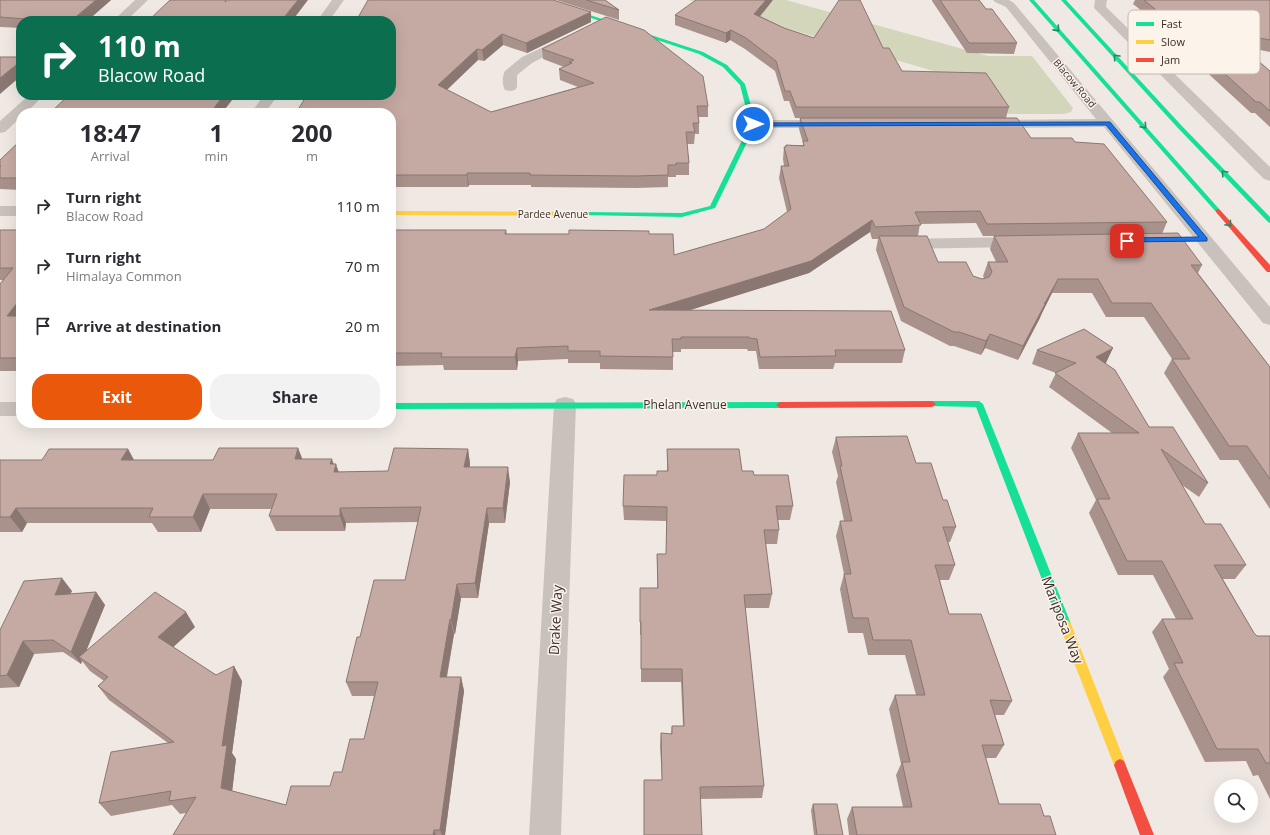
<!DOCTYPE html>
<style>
:root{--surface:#fff;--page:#f2f2f3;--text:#2b2b33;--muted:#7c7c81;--accent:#ea580c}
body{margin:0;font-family:"Open Sans",sans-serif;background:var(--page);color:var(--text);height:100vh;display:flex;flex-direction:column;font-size:15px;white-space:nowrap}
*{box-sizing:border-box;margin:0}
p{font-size:13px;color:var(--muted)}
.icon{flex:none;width:22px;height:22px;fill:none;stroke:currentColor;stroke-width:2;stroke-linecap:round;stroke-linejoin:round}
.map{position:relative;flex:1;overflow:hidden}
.drawer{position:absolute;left:16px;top:108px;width:380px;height:320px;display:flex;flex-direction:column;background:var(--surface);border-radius:16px;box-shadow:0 4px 16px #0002}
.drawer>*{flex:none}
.hud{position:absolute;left:16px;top:16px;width:380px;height:84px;border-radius:16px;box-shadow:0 4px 16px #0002;background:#0b6e4f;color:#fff;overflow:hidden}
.fabs{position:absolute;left:1214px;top:779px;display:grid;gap:8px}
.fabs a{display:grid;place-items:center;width:44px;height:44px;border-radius:50%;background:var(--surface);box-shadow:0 4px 16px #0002;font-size:20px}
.pin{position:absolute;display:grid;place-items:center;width:34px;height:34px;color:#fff;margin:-17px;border-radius:8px;box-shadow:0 2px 6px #0006}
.me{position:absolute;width:44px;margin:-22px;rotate:90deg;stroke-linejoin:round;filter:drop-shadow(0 0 3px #0008)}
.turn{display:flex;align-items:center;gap:14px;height:84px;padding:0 16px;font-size:18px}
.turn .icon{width:52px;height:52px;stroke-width:2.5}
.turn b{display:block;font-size:28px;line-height:34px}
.eta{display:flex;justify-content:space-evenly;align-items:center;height:68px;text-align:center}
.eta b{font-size:24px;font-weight:700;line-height:28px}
.cta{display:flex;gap:8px;margin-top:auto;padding:8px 16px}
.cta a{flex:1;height:46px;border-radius:16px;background:var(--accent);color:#fff;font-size:16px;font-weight:700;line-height:46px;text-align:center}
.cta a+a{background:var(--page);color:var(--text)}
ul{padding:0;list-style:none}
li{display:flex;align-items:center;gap:12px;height:60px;padding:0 16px}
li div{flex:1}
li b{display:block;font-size:15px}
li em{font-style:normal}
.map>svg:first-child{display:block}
.green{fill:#d4d6bc}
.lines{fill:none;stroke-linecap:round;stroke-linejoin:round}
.street{fill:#c9c1bc;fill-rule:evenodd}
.fast{fill:#16e098;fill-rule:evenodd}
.slow{fill:#ffcf43;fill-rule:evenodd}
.jam{fill:#f24e42;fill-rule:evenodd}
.wall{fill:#a9928c;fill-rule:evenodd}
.shaded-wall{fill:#8a7772}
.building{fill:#c5aaa3;stroke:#8a7772}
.oneway{stroke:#288660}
.route{fill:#1a73e8;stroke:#114b97}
.labels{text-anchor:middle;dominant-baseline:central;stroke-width:3;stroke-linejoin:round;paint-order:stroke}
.far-street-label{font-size:10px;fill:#3b2d29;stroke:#fcf3eb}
.street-label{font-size:12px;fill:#3b2d29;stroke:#fcf3eb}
.near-street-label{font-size:14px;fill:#3b2d29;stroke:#fcf3eb}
.key{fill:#fcf3eb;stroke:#c2b8b1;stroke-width:1}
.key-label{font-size:11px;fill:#3b2d29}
</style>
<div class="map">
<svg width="1270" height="835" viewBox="0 0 1270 835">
<rect width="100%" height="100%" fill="#f0e9e3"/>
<!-- green -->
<path class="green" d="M 689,0 L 786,0 L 988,56 L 1032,56 L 1073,108 L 1071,112 L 1064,114 L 1008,114 L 989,87 Z"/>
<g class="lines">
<!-- street -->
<g class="street">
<path d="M 135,0 L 148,0 L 126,21 L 113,21 Z"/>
<path d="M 332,0 L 344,0 L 329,21 L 317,21 Z"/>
<path d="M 993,0 L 1009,0 L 1014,3 L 1270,307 L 1270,325 L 1263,323 L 1104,127 L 992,128 L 987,127 L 985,124 L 987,121 L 992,120 L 1096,119 L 1006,7 L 995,2 Z"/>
<path d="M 1095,0 L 1107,0 L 1106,7 L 1270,167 L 1270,181 L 1264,179 L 1096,10 L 1094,8 Z"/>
<path d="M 569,35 L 573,36 L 575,39 L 573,42 L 532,63 L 517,75 L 517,87 L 515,90 L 510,91 L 505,90 C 502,85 502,76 505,71 L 522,57 Z"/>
<path d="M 29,95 L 44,95 L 26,113 L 21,113 L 21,117 L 5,132 L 0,133 L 0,121 Z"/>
<path d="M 264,95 L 278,95 L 265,113 L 251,113 Z"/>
<path d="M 753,120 L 829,120 L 834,121 L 836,124 L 834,127 L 829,128 L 753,128 L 748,127 L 746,124 L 748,121 Z"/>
<rect x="0" y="206" width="21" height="10"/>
<path d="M 1022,237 L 1028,238 L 1031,242 L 1028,246 L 1022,247 L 900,249 L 894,248 L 891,244 L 894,240 L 900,239 Z"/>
<path d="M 565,397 L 573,399 L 576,404 L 561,835 L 529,835 L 554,404 L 557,399 Z"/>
<rect x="0" y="402" width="21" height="14"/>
</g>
<!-- fast -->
<g class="fast">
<path d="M 537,0 L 544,0 L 703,52 L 727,65 L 745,84 L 756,124 L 715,208 L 682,217 L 581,215 L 581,213 L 583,212 L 682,213 L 710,206 L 750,124 L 740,85 L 723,67 L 699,54 Z"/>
<path d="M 1029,0 L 1034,0 L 1220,210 L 1220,212 L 1216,212 Z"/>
<path d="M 1061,0 L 1066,0 L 1181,125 L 1270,217 L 1270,223 L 1268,222 L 1177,127 Z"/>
<path d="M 932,401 L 979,401 L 983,404 L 1071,624 L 1069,627 L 1065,629 L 1061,627 L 1059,624 L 976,407 L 929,406 L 928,404 L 929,402 Z"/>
<path d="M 780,402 L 784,405 L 780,408 L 391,409 L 391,403 Z"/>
</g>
<!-- slow -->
<g class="slow">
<path d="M 391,211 L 583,212 L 586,214 L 583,216 L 391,215 Z"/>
<path d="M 1065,619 L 1069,621 L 1071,624 L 1126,765 L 1124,769 L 1120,771 L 1116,769 L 1114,765 L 1059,624 L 1061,621 Z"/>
</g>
<!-- jam -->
<g class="jam">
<path d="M 1218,209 L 1220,210 L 1270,265 L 1270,272 L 1267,272 L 1216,212 L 1216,210 Z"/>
<path d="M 932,401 L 936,404 L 932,407 L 780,408 L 776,405 L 780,402 Z"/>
<path d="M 1120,759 L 1124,761 L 1154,835 L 1140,835 L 1114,765 L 1116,761 Z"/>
</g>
</g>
<!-- wall -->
<g class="wall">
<path d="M 0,0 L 111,0 L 87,21 L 21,21 L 21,28 L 0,27 Z"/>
<path d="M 556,0 L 605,0 L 619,10 L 619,20 Z"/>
<path d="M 932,0 L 979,0 L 986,9 L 1017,43 L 1014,54 L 967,53 L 932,1 Z"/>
<path d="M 1135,0 L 1270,0 L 1270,52 L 1240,46 L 1270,71 L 1270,127 L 1255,113 L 1251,113 L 1150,20 L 1151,18 L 1133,4 Z"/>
<path d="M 591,12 L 591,22 L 527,53 L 503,45 L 484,61 L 478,60 L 447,90 L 491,112 L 578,87 L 560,80 L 559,69 L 564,67 L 543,59 L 542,49 L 708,106 L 708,117 L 699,117 L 699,134 L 695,134 L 694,144 L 687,144 L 689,163 L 689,175 L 676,175 L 676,177 L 668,177 L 668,187 L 636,188 L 531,187 L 531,185 L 469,185 L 468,187 L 391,187 L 391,21 Z"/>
<path d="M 675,15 L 760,16 L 784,28 L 814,38 L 883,48 L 902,71 L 1009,107 L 1006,118 L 1031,138 L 1075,142 L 1167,222 L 1162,234 L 1202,265 L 1198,273 L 1270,367 L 1270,509 L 1238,460 L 1220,460 L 1164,373 L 1172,359 L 1144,317 L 1106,317 L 1092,293 L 1052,293 L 1018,360 L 985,348 L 981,355 L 954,346 L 950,346 L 901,321 L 876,250 L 878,239 L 872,239 L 870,232 L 809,273 L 689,310 L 905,350 L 902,363 L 835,363 L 833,369 L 759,369 L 756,351 L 748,351 L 747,349 L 681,349 L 681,352 L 673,352 L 673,370 L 600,369 L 600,363 L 568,363 L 568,359 L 518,361 L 517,370 L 444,370 L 443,365 L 391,366 L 391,230 L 506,230 L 507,234 L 649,234 L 674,255 L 764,229 L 787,212 L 779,178 L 781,166 L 784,166 L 783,159 L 784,147 L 785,147 L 786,145 L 803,145 L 803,143 L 799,129 L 800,118 L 795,118 L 789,101 L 784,101 L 775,71 L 745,49 L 730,40 L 726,43 L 675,25 ZM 976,223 L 983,236 L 994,236 L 990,249 L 996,262 L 988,262 L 983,276 L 984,278 L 982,279 L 973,276 L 938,262 L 918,236 L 920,224 Z"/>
<path d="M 21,140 L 21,190 L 0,189 L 0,160 Z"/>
<path d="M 0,230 L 21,230 L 21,371 L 0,371 L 0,284 L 3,280 L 0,280 Z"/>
<path d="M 1037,350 L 1106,363 L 1105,363 L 1149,427 L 1208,483 L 1199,497 L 1182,485 L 1205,524 L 1246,565 L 1235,579 L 1223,579 L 1254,633 L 1257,636 L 1270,636 L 1270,799 L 1258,775 L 1253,776 L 1246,761 L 1205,762 L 1163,677 L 1169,669 L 1152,632 L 1162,619 L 1176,619 L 1153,575 L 1118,575 L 1089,513 L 1096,500 L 1071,448 L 1078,433 L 1112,433 L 1049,387 L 1056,373 L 1032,364 Z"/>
<path d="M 836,437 L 916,463 L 943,500 L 956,527 L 950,542 L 948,542 L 955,565 L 949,580 L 940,580 L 949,614 L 1012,701 L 1004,715 L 995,715 L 1004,745 L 996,758 L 986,758 L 999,804 L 1044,816 L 1056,835 L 849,835 L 847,819 L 852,807 L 903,807 L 896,775 L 901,764 L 889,709 L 895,695 L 916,695 L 905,655 L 868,655 L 863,633 L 848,633 L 840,589 L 844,574 L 836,536 L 840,521 L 844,521 L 836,482 L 838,476 L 832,452 Z"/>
<path d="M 298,448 L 302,459 L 334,464 L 339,472 L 388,471 L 468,449 L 470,464 L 470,467 L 510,482 L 505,523 L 489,523 L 478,598 L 461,598 L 455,634 L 454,634 L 447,677 L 461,677 L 464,691 L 445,835 L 173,835 L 186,813 L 180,814 L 172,805 L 111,816 L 99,803 L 168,743 L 109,700 L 98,686 L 104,681 L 90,671 L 82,661 L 81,664 L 63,652 L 34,654 L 19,687 L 0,688 L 0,630 L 72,591 L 70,594 L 96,592 L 105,605 L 86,650 L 195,627 L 173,647 L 216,675 L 242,681 L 232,753 L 236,759 L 232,791 L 286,805 L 330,786 L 342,772 L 364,739 L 374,696 L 352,696 L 346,682 L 360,637 L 405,580 L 418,522 L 346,523 L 345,531 L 276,531 L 269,516 L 272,509 L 210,509 L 201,532 L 158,532 L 152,523 L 27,523 L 22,532 L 0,532 L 0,460 L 42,460 L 128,449 L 134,460 L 213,460 Z"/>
<path d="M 667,449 L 754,475 L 793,506 L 790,520 L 778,520 L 779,530 L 777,544 L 765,544 L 772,594 L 769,608 L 745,608 L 764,786 L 762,798 L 700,799 L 662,780 L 660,746 L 661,733 L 671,734 L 672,726 L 683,726 L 681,682 L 641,682 L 641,635 L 640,635 L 640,588 L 657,588 L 657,554 L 666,554 L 666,521 L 624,520 L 623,506 L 657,475 L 657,471 L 667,471 Z"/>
<path d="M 813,804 L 843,835 L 814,835 L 811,810 Z"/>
</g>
<!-- shaded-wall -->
<g class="shaded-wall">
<path d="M 96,0 L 111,0 L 87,21 L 71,21 Z"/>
<path d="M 298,0 L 308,0 L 292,21 L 281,21 Z"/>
<path d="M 766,0 L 773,0 L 754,24 L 754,14 Z"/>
<path d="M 591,12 L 591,22 L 527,53 L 526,43 Z"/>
<path d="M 731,30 L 730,40 L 726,43 L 726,33 Z"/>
<path d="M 502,34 L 503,45 L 484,61 L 482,50 Z"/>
<path d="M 477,49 L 478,60 L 440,96 L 438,85 Z"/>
<path d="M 21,61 L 21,76 L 0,94 L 0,78 Z"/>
<path d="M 224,95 L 236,95 L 222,113 L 210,113 Z"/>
<path d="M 467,173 L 469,185 L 468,187 L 467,175 Z"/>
<path d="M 872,220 L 870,232 L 809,273 L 649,323 L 649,310 Z"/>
<path d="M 1058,279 L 1052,293 L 1040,317 L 1045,303 Z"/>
<path d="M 21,298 L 21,320 L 7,316 Z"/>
<path d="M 1045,304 L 1040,318 L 1018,360 L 1023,346 Z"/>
<path d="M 990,334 L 985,348 L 981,355 L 986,341 Z"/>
<path d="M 517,348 L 518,361 L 517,370 L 515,357 Z"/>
<path d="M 1113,348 L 1106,363 L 1090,371 L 1096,357 Z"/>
<path d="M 298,448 L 304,463 L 295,459 Z"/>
<path d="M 128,449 L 136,464 L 121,460 Z"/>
<path d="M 468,449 L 470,464 L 467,482 L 464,467 Z"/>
<path d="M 332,459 L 335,468 L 336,464 L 341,479 L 339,487 L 330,464 Z"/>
<path d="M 508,467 L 510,482 L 505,523 L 503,508 Z"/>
<path d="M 203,494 L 210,509 L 201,532 L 193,517 Z"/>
<path d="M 16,508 L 27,523 L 22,532 L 10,517 Z"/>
<path d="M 340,508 L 346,523 L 345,531 L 340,516 Z"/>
<path d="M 487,508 L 489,523 L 478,598 L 475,583 Z"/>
<path d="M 62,578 L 72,591 L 64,607 L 55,595 Z"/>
<path d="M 457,584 L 461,598 L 455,634 L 451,620 Z"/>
<path d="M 96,592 L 105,605 L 83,659 L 79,657 L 82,661 L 81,664 L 71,652 Z"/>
<path d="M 186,612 L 195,627 L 168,652 L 158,637 Z"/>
<path d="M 450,619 L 454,634 L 444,691 L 440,677 Z"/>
<path d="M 23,641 L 34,654 L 19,687 L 7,675 Z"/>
<path d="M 234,666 L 242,681 L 232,753 L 236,759 L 231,801 L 221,788 L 222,746 Z"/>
<path d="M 461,677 L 464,691 L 445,835 L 442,835 L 440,830 Z"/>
<path d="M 434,830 L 436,835 L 433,835 Z"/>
</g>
<!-- building -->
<g class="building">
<path d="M 0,0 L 96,0 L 71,21 L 51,21 L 0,17 Z"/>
<path d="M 170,0 L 226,0 L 225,2 L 228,0 L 298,0 L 281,21 L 148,21 Z"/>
<path d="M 368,0 L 553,0 L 591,12 L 526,43 L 502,34 L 482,50 L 477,49 L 438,85 L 491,112 L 594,83 L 559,69 L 572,63 L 569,62 L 574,60 L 542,49 L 606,17 L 644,30 L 703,76 L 708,106 L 697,106 L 699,123 L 693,123 L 695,132 L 686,132 L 689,163 L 676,163 L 676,165 L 668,165 L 668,175 L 636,176 L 530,175 L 530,173 L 467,173 L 467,175 L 391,175 L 391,113 L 296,113 L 307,95 L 391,95 L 391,21 L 356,21 Z"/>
<path d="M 586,0 L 605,0 L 619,10 Z"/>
<path d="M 696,0 L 766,0 L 754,14 L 784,28 L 814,38 L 839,0 L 860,0 L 883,48 L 889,48 L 902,71 L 986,73 L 1009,107 L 796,107 L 790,91 L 785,91 L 776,61 L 746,38 L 731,30 L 726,33 L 675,15 Z"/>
<path d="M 940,0 L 979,0 L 986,9 L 992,9 L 1017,43 L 969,43 Z"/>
<path d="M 1144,0 L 1270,0 L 1270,40 L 1223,31 L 1270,71 L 1270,111 L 1260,102 L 1256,102 L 1154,10 L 1156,10 Z"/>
<path d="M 0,57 L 21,57 L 21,61 L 0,78 Z"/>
<path d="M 69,95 L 224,95 L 210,113 L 50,113 Z"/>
<path d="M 800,118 L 1017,118 L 1031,138 L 1072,138 L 1075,142 L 1104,144 L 1167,222 L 987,224 L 980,211 L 915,212 L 921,225 L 875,227 L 872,220 L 811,261 L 649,310 L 891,311 L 905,350 L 835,350 L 836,356 L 760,357 L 757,339 L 749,338 L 749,337 L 681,337 L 681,339 L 672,339 L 673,357 L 600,356 L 600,351 L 568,351 L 568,346 L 517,348 L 515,357 L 441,357 L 442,353 L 391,353 L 391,230 L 506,230 L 505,234 L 569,234 L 569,230 L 649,231 L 649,234 L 673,234 L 674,255 L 764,229 L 791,209 L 781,166 L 789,166 L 784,147 L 786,147 L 786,145 L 804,146 L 803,141 L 808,141 Z"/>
<path d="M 21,140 L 21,178 L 0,178 L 0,167 L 1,166 L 0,166 L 0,160 Z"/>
<path d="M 0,230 L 21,230 L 21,298 L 7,316 L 21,316 L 21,358 L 0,358 L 0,284 L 13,268 L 0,268 Z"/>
<path d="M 1178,233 L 1202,265 L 1191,265 L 1270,367 L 1270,479 L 1247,446 L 1229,446 L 1172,359 L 1190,359 L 1151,303 L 1112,303 L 1098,279 L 1058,279 L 1045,303 L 1044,303 L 1045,304 L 1023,346 L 990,334 L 986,341 L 959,332 L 954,332 L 904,307 L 879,236 L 927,236 L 938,262 L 966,262 L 973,276 L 982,279 L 989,277 L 992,272 L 988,262 L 1008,262 L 994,236 Z"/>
<path d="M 1084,329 L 1113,348 L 1096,357 L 1115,370 L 1149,427 L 1173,427 L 1208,483 L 1161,449 L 1205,524 L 1221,524 L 1246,565 L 1214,565 L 1254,633 L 1257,636 L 1270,636 L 1270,763 L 1266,763 L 1258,749 L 1217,749 L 1174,663 L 1183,663 L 1162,619 L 1193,619 L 1162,561 L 1127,561 L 1097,499 L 1110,499 L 1078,433 L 1139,433 L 1055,373 L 1076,363 L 1037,350 Z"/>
<path d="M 907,436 L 916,463 L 931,463 L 943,500 L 947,500 L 956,527 L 943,527 L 955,565 L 935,565 L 949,614 L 981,614 L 1012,701 L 990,700 L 1004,745 L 982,745 L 999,804 L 1040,804 L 1044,816 L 1050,816 L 1056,835 L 857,835 L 852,807 L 912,807 L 902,762 L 910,762 L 895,695 L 925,695 L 911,640 L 873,640 L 868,618 L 853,618 L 844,574 L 851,574 L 840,521 L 852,521 L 840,466 L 842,466 L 836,437 Z"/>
<path d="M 219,448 L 298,448 L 295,459 L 332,459 L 330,464 L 336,464 L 334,472 L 388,471 L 394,448 L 468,449 L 464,467 L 508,467 L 503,508 L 487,508 L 475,583 L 457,584 L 451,620 L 450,619 L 440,677 L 461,677 L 440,830 L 434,830 L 433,835 L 173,835 L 196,797 L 169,801 L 171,791 L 99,803 L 111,752 L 174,742 L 98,686 L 108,677 L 79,657 L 155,592 L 186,612 L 158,637 L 216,675 L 234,666 L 222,746 L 227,745 L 221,788 L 286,805 L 291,786 L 330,786 L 334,772 L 342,772 L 350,739 L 364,739 L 378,682 L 346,682 L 357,637 L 360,637 L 374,580 L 405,580 L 421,507 L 340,508 L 340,516 L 269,516 L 277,494 L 203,494 L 193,517 L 149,517 L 153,508 L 16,508 L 10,517 L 0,517 L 0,460 L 42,460 L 49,449 L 128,449 L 121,460 L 213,460 Z"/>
<path d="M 667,449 L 739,449 L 742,471 L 753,471 L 754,475 L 788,475 L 793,506 L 776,506 L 779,530 L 764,530 L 772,594 L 744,595 L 764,786 L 700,787 L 702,835 L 644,835 L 644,780 L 662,780 L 661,733 L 672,734 L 672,726 L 684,726 L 682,669 L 641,669 L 641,622 L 640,622 L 640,588 L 658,588 L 657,554 L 666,554 L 667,507 L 623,506 L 624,475 L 657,475 L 657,471 L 668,471 Z"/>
<path d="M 62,578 L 55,595 L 96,592 L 71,652 L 53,640 L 23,641 L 7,675 L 0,676 L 0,630 L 24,581 Z"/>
<path d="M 813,804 L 837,804 L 843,835 L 817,835 Z"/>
</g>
<!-- one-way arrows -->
<defs><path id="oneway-chevron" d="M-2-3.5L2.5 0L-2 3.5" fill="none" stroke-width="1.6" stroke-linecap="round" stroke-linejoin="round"/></defs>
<g class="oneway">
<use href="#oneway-chevron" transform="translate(1057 29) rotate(48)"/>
<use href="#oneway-chevron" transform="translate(1116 57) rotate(-133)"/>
<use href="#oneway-chevron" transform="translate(1144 126) rotate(49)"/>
<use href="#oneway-chevron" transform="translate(1224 173) rotate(-134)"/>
<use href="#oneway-chevron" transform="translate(1229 224) rotate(49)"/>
</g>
<!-- route -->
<path class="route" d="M 1110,122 L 1207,238 L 1207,241 L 1124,242 L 1123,241 L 1127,238 L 1199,237 L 1106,125 L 753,126 L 750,124 L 753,123 Z"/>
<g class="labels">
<!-- far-street labels -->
<g class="far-street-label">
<text transform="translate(1075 83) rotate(50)">Blacow Road</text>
<text x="553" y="214">Pardee Avenue</text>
</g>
<!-- street labels -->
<g class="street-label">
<text x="685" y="404">Phelan Avenue</text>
</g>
<!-- near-street labels -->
<g class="near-street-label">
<text transform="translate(555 620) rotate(-87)">Drake Way</text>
<text transform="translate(1063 620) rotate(69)">Mariposa Way</text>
</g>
</g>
<!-- legend -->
<rect x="1128" y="10" width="132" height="64" rx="6" class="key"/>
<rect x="1136" y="22" width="18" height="4" fill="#16e098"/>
<rect x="1136" y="40" width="18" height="4" fill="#ffcf43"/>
<rect x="1136" y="58" width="18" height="4" fill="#f24e42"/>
<g class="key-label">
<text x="1161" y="28">Fast</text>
<text x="1161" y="46">Slow</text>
<text x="1161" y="64">Jam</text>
</g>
</svg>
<div class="fabs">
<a><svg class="icon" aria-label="search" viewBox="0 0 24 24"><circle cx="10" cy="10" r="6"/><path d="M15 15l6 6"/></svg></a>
</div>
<div class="pin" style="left:1127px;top:241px;background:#d93025"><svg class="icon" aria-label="arrive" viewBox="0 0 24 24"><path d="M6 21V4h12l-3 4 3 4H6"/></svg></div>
<svg class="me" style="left:753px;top:124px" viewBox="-20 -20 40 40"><circle r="17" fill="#1a73e8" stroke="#fff" stroke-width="3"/><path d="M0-11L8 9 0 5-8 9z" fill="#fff"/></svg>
<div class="hud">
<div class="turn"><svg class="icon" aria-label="right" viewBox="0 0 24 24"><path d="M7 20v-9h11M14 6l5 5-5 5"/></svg><div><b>110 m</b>Blacow Road</div></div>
</div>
<section class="drawer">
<div class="eta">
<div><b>18:47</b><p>Arrival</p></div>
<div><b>1</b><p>min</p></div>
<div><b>200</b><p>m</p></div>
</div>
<ul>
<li><svg class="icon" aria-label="right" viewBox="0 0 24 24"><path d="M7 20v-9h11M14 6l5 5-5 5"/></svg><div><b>Turn right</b><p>Blacow Road</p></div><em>110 m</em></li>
<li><svg class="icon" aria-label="right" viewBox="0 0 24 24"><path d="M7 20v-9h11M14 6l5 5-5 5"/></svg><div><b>Turn right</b><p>Himalaya Common</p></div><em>70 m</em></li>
<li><svg class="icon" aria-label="arrive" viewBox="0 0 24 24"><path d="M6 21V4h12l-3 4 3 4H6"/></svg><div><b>Arrive at destination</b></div><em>20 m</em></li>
</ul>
<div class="cta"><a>Exit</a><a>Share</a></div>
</section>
</div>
